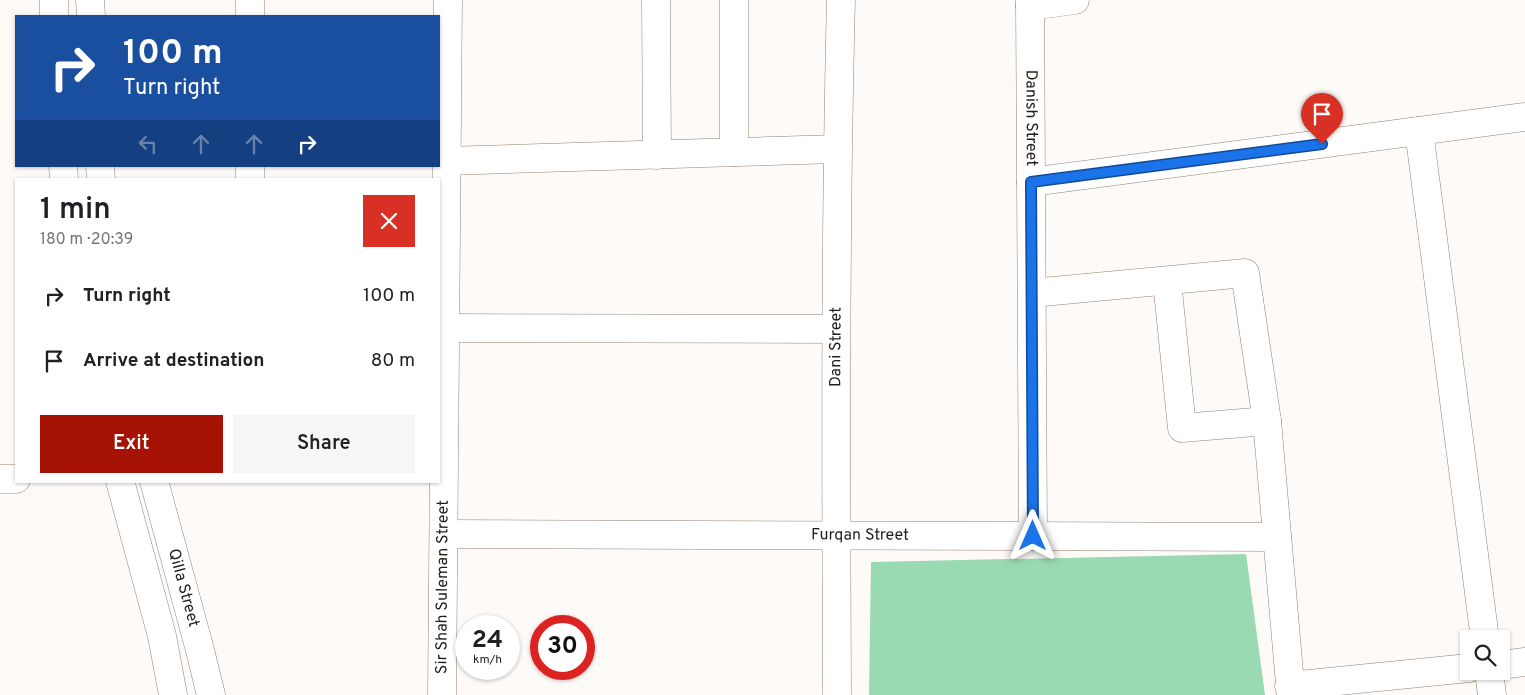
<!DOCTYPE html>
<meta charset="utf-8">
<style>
:root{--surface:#fff;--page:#f6f6f6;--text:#202124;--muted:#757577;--accent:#a61305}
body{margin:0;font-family:Overpass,sans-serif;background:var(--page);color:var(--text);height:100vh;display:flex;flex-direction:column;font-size:19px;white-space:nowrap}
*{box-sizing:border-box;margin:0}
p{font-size:16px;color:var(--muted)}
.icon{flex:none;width:28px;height:28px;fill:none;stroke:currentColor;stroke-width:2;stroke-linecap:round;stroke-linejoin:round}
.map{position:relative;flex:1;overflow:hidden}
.panel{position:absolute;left:15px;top:178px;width:425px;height:305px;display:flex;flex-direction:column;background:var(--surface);border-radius:0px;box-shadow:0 1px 4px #0004}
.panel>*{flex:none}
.guide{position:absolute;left:15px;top:15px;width:425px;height:152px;border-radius:0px;box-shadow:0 1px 4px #0004;background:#1a4fa0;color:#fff;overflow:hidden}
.tools{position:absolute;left:1460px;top:630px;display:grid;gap:10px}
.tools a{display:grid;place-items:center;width:50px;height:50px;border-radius:0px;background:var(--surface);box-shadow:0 1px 4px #0004;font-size:25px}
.speed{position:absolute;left:455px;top:615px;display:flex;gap:10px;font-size:25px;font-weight:700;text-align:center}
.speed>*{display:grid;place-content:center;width:65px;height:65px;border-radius:50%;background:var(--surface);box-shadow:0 1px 4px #0004;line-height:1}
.speed small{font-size:12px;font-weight:400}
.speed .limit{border:8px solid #d22;background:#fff;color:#111}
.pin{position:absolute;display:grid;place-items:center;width:42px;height:42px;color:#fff;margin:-51px -21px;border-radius:50% 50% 50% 0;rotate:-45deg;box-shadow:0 0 5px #0007}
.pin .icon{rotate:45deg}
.me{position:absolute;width:55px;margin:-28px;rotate:0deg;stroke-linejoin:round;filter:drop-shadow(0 0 4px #0008)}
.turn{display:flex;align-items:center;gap:18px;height:105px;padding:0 25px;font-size:22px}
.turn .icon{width:65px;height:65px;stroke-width:2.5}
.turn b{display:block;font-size:35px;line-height:42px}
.lanes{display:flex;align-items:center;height:48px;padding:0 25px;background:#0003;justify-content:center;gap:25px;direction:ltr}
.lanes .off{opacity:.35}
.round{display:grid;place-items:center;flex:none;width:52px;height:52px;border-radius:0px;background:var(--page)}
.head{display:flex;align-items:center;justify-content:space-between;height:85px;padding:0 25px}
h1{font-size:30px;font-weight:600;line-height:38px}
.primary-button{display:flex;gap:10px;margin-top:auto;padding:10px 25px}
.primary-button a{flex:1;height:58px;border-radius:0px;background:var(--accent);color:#fff;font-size:20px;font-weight:600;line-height:58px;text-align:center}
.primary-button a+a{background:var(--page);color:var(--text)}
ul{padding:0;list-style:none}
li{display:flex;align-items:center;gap:15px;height:65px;padding:0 25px}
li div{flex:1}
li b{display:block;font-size:19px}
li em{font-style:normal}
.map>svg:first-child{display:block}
.green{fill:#99dab2}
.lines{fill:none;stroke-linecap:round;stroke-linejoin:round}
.minor-casing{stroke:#908275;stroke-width:29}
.minor{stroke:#fff;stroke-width:28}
.route-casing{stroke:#114b97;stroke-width:12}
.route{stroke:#1a73e8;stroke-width:9}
.labels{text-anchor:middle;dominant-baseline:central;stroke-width:4;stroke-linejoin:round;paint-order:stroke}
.street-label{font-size:16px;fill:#231d18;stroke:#fff}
</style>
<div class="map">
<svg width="1525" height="695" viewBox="0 0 1525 695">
<rect width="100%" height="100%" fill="#fefaf8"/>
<!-- green -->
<path class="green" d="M 1246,554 L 1265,695 L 869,695 L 871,562 Z"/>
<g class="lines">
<defs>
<g id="minor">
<path d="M 54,0 L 54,16"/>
<path d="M 90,0 L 91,16"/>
<path d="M 250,0 L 250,16"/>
<path d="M 656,0 L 657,155"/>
<path id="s1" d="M 1030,0 L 1033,536"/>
<path d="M 1030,6 L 1075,0"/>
<path d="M 1419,131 L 1485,639"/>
<path d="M 734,152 L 734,0"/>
<path d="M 446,161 L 837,149"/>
<path d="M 63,166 L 64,179"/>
<path d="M 100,166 L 101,179"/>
<path d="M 250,166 L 250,179"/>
<path d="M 1031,182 L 1525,117"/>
<path d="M 1167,281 L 1182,428 L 1267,421"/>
<path d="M 1032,293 L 1245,273 L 1267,421 L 1291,695"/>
<path d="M 445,328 L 835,329"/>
<path d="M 0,479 L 16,479"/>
<path d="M 120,481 L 162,636 L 173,695"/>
<path id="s2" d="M 154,481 L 200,650 L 211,695"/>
<path id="s3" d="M 444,534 L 1277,537"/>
<path d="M 1501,665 L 1525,662"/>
<path d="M 1489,671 L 1492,695"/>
<path d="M 1289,686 L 1469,668"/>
<path id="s4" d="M 442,695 L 448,0"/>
<path id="s5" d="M 837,695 C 836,463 835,232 841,0"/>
</g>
</defs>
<!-- minor casing -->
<use href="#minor" class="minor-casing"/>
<!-- minor -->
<use href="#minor" class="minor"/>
</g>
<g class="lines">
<defs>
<path id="route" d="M 1033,536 L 1031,182 L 1322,144"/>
</defs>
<!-- route casing -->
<use href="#route" class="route-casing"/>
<!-- route -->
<use href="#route" class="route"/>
</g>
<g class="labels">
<!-- street labels -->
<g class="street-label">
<text stroke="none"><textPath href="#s1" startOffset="118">Danish Street</textPath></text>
<text stroke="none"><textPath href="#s5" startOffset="348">Dani Street</textPath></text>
<text stroke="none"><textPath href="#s3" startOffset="416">Furqan Street</textPath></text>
<text stroke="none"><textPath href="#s4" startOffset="108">Sir Shah Suleman Street</textPath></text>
<text stroke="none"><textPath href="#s2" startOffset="111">Qilla Street</textPath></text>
</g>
</g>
</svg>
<div class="tools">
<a><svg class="icon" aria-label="search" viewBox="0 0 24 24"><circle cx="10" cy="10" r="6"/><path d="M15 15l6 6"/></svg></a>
</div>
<div class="speed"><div>24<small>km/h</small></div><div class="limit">30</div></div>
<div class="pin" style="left:1322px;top:144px;background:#d93025"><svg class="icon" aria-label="arrive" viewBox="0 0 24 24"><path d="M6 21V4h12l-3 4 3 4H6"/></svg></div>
<svg class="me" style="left:1033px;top:536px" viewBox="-20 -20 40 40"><path d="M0-17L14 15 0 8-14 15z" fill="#1a73e8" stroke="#fff" stroke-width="4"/></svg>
<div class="guide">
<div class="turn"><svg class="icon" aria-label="right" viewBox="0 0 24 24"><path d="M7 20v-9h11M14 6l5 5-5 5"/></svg><div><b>100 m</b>Turn right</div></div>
<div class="lanes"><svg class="icon off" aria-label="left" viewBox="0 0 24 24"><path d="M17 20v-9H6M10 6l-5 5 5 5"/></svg><svg class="icon off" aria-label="ahead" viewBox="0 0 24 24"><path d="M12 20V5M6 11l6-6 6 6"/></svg><svg class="icon off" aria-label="ahead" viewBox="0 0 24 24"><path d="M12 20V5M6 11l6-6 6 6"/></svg><svg class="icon" aria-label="right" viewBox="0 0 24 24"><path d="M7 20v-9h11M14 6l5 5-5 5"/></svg></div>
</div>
<section class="panel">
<div class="head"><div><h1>1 min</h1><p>180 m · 20:39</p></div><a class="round" style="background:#d93025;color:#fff"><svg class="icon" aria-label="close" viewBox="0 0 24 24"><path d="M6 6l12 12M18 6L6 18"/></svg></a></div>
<ul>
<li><svg class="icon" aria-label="right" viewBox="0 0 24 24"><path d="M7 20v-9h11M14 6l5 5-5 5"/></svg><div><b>Turn right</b></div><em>100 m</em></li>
<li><svg class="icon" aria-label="arrive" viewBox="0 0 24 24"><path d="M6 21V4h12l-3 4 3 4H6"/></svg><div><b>Arrive at destination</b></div><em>80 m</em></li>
</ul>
<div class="primary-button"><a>Exit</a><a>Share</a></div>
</section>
</div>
